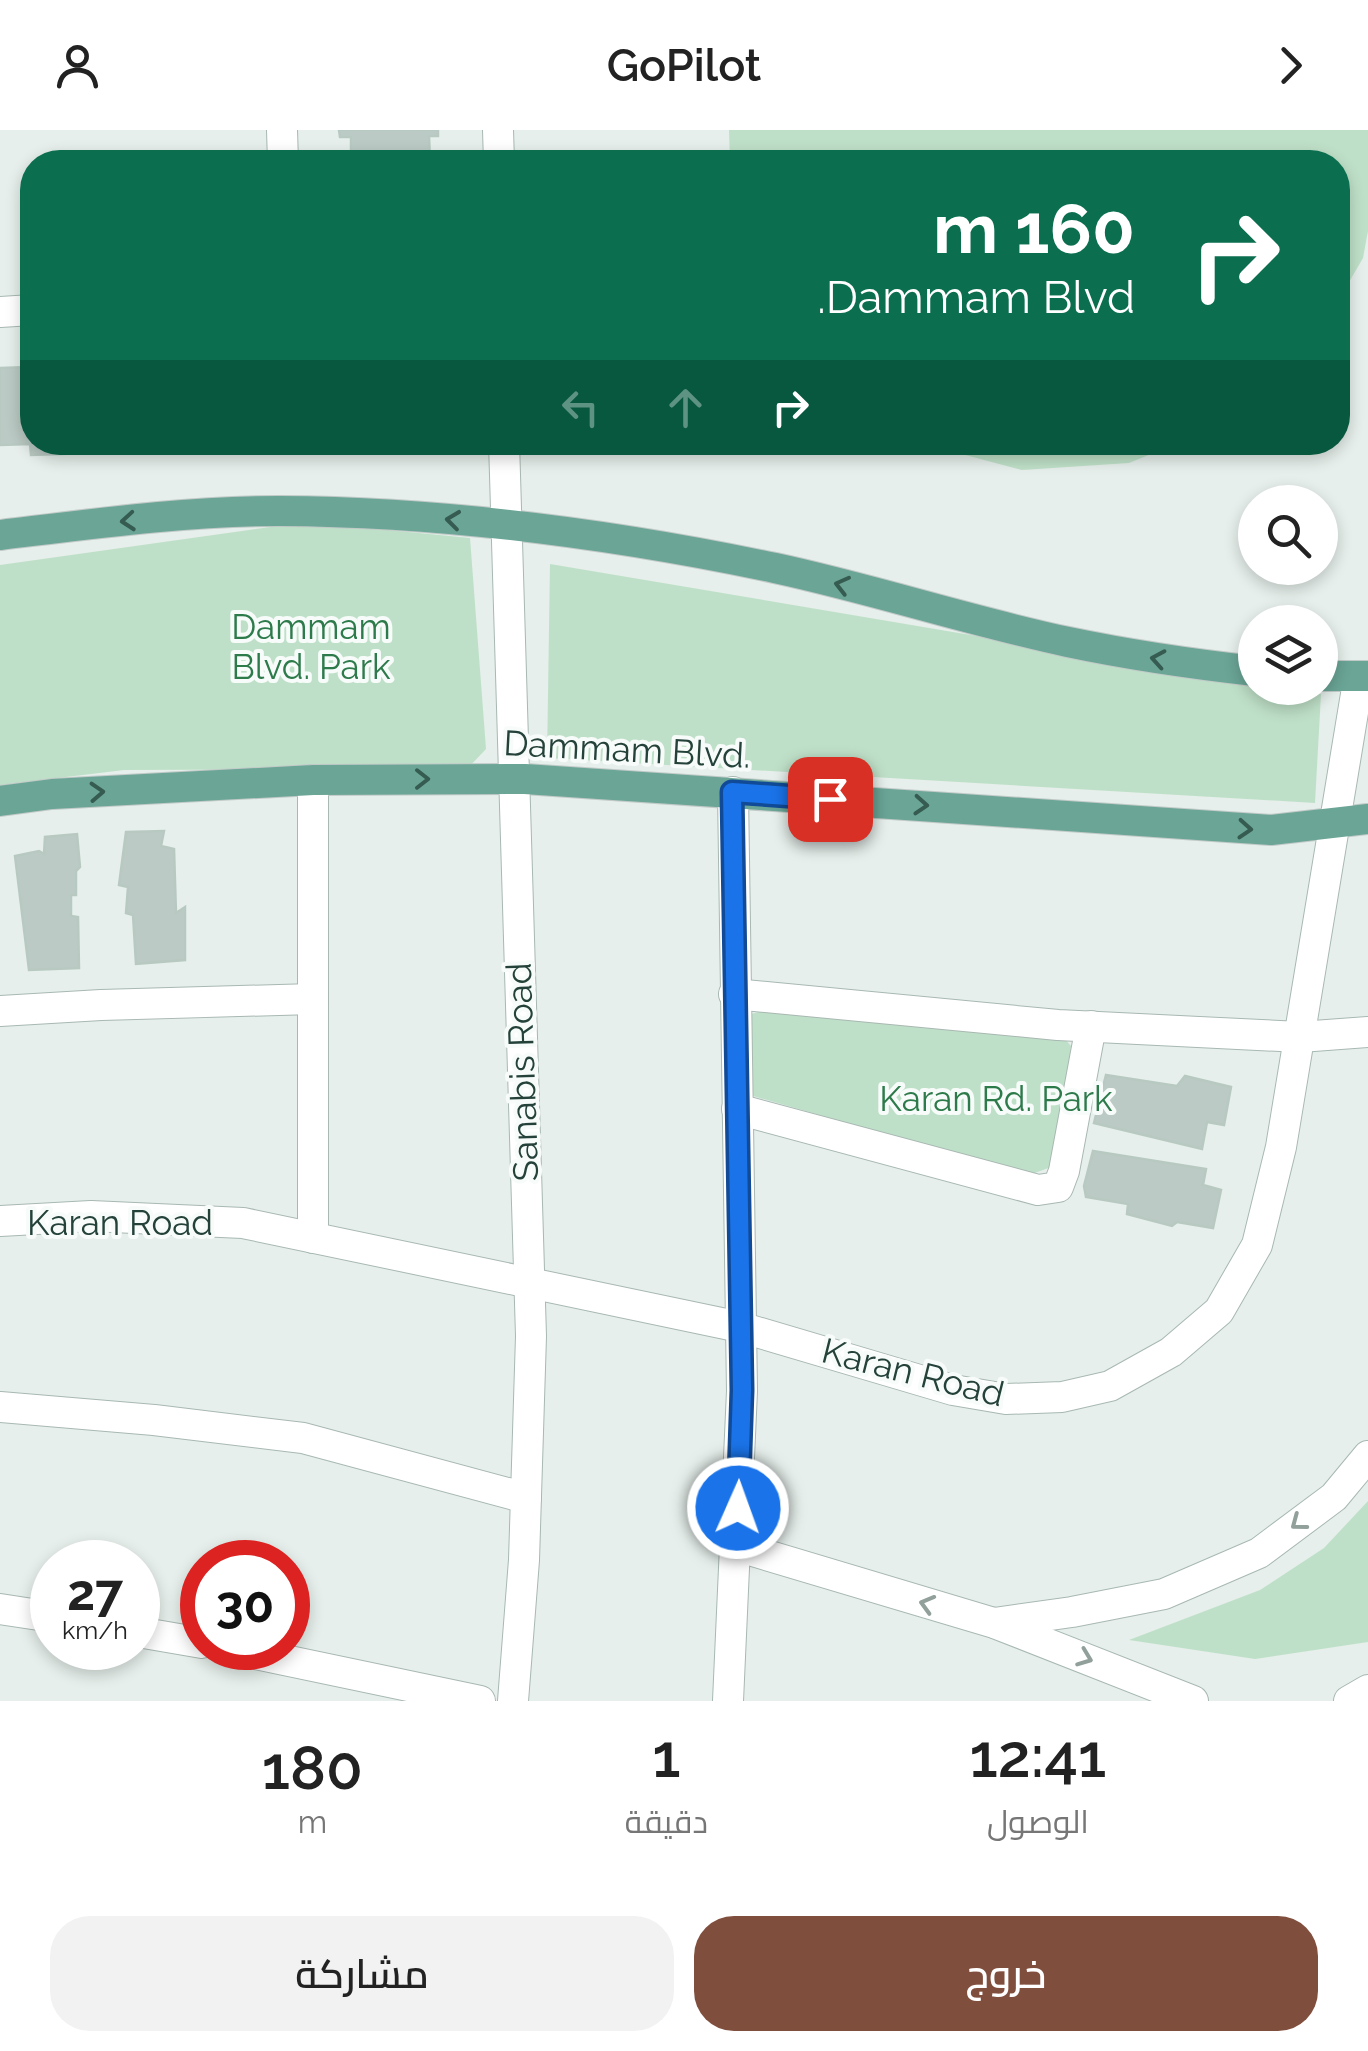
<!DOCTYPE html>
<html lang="ar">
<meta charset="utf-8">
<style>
:root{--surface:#fff;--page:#f2f2f2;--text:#222;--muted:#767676;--accent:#804e3d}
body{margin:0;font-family:Raleway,Cairo,sans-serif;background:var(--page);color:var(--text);direction:rtl;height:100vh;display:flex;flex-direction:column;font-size:38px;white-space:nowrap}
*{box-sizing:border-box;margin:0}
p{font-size:32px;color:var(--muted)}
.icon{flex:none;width:55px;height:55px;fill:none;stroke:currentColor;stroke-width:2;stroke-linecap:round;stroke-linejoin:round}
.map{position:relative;height:1571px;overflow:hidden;direction:ltr}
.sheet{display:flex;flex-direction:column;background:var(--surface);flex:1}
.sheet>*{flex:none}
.banner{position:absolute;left:20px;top:20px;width:1330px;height:305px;border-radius:40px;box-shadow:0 5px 15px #0003;direction:rtl;background:#0b6e4f;color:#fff;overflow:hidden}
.buttons{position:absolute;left:1238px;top:355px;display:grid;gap:20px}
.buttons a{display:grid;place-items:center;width:100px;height:100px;border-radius:50%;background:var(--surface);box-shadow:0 5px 15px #0003;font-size:50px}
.speed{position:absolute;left:30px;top:1410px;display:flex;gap:20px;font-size:50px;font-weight:700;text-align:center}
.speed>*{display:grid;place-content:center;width:130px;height:130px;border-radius:50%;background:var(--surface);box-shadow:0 5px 15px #0003;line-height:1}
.speed small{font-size:25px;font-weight:400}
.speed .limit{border:15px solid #d22;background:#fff;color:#111}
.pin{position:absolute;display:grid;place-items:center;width:85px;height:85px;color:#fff;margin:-42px;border-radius:20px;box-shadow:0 5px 15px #0006}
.me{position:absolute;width:110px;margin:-55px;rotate:2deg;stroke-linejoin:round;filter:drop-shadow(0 0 8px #0008)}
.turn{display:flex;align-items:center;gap:35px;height:210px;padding:0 50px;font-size:45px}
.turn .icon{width:130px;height:130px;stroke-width:2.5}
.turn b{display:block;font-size:70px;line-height:85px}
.lanes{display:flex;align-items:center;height:95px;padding:0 50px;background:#0003;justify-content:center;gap:50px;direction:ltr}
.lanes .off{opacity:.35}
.eta{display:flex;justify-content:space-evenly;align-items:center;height:170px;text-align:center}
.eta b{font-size:60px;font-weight:600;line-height:70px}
.button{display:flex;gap:20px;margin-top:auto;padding:20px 50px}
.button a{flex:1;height:115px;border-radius:40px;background:var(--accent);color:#fff;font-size:40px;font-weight:600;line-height:115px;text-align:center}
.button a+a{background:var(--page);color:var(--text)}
header{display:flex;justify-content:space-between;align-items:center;height:130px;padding:0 50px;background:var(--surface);font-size:45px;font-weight:600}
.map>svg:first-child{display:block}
.green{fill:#bfe0c8}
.building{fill:#bbcac4;stroke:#b8c9c2;stroke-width:2.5}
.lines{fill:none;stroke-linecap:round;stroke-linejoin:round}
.minor-casing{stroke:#a8b8b2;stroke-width:32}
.major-casing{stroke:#c2cac8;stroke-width:32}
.minor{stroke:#fff;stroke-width:30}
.major{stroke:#6aa596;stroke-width:30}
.oneway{stroke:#365b51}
.oneway2{stroke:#92a09c}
.route-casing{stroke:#114b97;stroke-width:25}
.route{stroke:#1a73e8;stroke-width:18}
.labels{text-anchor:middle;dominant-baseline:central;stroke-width:8;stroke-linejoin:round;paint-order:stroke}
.park-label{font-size:35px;fill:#2d7a4b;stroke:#f7fbf9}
.street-label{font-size:35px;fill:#24423a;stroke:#f7fbf9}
</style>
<header><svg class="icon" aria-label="forward" viewBox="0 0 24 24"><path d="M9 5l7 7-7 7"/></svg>GoPilot<svg class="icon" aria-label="person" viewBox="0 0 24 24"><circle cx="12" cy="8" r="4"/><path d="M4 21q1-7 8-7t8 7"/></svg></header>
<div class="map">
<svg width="1368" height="1571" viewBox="0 0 1368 1571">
<rect width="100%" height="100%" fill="#e6efeb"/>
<!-- green -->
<g class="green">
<path d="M 729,0 L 1368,0 L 1368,101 L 1363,128 L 1338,171 L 1338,32 L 730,32 Z"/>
<path d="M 920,313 L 1178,313 L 1129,333 L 1022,340 Z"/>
<path d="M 306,392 L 470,408 L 486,619 L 467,639 L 124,640 L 0,655 L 0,435 Z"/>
<path d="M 550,434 L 1255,553 L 1255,558 L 1284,558 L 1321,564 L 1315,673 L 547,628 Z"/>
<path d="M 763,881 L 1063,907 L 1071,916 L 1054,1036 L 1029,1045 L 753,966 L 751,884 Z"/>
<path d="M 1368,1371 L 1368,1512 L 1255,1529 L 1129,1510 L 1260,1460 L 1324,1418 Z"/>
</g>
<!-- building -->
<g class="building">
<path d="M 339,0 L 438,0 L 438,6 L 429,6 L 430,32 L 351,32 L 351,7 L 340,7 Z"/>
<path d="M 29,225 L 32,225 L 32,312 L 90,312 L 90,323 L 31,325 L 30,314 L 0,315 L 0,238 L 29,237 Z"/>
<path d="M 171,312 L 201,312 L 201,319 L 171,321 Z"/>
<path d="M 214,312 L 244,312 L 244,318 L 214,319 Z"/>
<path d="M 164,701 L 161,716 L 174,719 L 176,783 L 185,777 L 185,830 L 136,834 L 133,785 L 126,783 L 128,757 L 119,755 L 126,702 Z"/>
<path d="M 77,704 L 80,737 L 76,741 L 76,765 L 71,765 L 71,786 L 78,787 L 79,838 L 29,840 L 15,726 L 39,721 L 44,724 L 45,707 Z"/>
<path d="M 1106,945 L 1177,956 L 1185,946 L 1231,957 L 1224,995 L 1207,992 L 1202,1019 L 1094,993 Z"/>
<path d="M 1093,1021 L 1206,1039 L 1203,1055 L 1221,1060 L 1213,1098 L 1177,1092 L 1172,1096 L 1127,1084 L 1128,1074 L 1086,1067 L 1084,1056 Z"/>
</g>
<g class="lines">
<defs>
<g id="minor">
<path d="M 282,0 L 283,32"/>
<path d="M 498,0 L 499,32"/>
<path d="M 0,182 L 32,180"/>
<path d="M 504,312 L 531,1206 L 524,1430 L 513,1571"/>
<path d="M 313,650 L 313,1108"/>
<path d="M 734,864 L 1058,895 L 1300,907 L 1368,902"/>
<path d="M 0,881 L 101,875 L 313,869"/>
<path d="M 737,979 L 1038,1060 L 1058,1057 L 1064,1041 L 1091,896"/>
<path d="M 0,1091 L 91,1086 L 243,1093 L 740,1197 L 953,1260 L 1006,1269 L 1062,1267 L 1110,1256 L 1171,1222 L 1219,1181 L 1257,1115 L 1281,1017 L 1359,546"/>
<path d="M 0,1277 L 154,1290 L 303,1308 L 526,1368"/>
<path d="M 736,1416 L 994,1493 L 1072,1482 L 1164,1464 L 1259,1423 L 1334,1367 L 1368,1326"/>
<path d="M 0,1479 L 52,1487"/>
<path d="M 997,1494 L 1193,1571"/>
<path d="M 138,1502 L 202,1513"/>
<path d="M 227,1518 L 480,1571"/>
<path d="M 728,1571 L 742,1261 L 733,662"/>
<path d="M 1349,1571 L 1368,1560"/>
</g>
<g id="major">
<path d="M 0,405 C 92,394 186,381 279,381 C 444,382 613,404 775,438 C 873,459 969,491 1068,512 C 1130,525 1192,534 1255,541"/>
<path d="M 1320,546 L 1368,546"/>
<path d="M 0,671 L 52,664 L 313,650 L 525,649 L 1271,700 L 1368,689"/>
</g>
</defs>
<!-- minor casing -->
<use href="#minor" class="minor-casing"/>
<!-- major casing -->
<use href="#major" class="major-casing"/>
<!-- minor -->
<use href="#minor" class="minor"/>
<!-- major -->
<use href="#major" class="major"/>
</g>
<!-- one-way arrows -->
<defs><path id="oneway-chevron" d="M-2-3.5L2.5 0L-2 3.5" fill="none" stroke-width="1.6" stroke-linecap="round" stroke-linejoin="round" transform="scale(2.5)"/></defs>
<g class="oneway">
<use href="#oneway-chevron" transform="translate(453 390) rotate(-173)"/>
<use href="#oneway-chevron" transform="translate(128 391) rotate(175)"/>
<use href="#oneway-chevron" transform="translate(842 455) rotate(-166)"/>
<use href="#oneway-chevron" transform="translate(1158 529) rotate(-170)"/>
<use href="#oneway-chevron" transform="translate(422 649)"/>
<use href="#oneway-chevron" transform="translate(97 662) rotate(-3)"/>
<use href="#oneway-chevron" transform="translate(921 675) rotate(4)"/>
<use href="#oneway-chevron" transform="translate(1245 699) rotate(4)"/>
</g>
<g class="oneway2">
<use href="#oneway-chevron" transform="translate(1298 1393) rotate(143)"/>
<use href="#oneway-chevron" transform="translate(927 1474) rotate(-164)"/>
<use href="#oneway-chevron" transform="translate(1085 1528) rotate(21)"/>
</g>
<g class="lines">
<defs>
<path id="route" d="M 738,1378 L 742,1260 L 732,662 L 830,669"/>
</defs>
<!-- route casing -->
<use href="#route" class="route-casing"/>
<!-- route -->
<use href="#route" class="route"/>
</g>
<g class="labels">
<!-- park labels -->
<g class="park-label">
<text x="311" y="496">Dammam<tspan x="311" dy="40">Blvd. Park</tspan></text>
<text x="996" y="968">Karan Rd. Park</text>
</g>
<!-- street labels -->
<g class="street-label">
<text transform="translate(627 619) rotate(3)">Dammam Blvd.</text>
<text transform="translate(522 942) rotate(-92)">Sanabis Road</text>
<text x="120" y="1092">Karan Road</text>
<text transform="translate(913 1242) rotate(14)">Karan Road</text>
</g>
</g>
</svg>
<div class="buttons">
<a><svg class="icon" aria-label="search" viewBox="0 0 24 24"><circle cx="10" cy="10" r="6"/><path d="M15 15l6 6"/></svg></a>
<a><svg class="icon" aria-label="layers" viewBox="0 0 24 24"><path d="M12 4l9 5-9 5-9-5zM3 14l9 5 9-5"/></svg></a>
</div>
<div class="speed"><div>27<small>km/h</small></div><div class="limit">30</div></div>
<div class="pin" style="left:830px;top:669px;background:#d93025"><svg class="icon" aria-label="arrive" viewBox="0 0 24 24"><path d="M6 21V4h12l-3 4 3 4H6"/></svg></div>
<svg class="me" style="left:738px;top:1378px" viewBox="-20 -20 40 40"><circle r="17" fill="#1a73e8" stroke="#fff" stroke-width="3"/><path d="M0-11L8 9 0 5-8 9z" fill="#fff"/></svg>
<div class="banner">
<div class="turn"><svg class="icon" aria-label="right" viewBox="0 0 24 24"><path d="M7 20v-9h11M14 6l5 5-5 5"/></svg><div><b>160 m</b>Dammam Blvd.</div></div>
<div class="lanes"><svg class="icon off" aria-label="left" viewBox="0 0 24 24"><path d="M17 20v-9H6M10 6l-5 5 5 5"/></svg><svg class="icon off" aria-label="ahead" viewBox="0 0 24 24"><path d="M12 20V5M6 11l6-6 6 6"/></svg><svg class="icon" aria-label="right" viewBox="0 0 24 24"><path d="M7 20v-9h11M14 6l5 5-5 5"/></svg></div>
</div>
</div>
<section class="sheet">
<div class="eta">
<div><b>12:41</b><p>الوصول</p></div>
<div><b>1</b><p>دقيقة</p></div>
<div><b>180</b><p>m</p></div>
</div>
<div class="button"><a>خروج</a><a>مشاركة</a></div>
</section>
